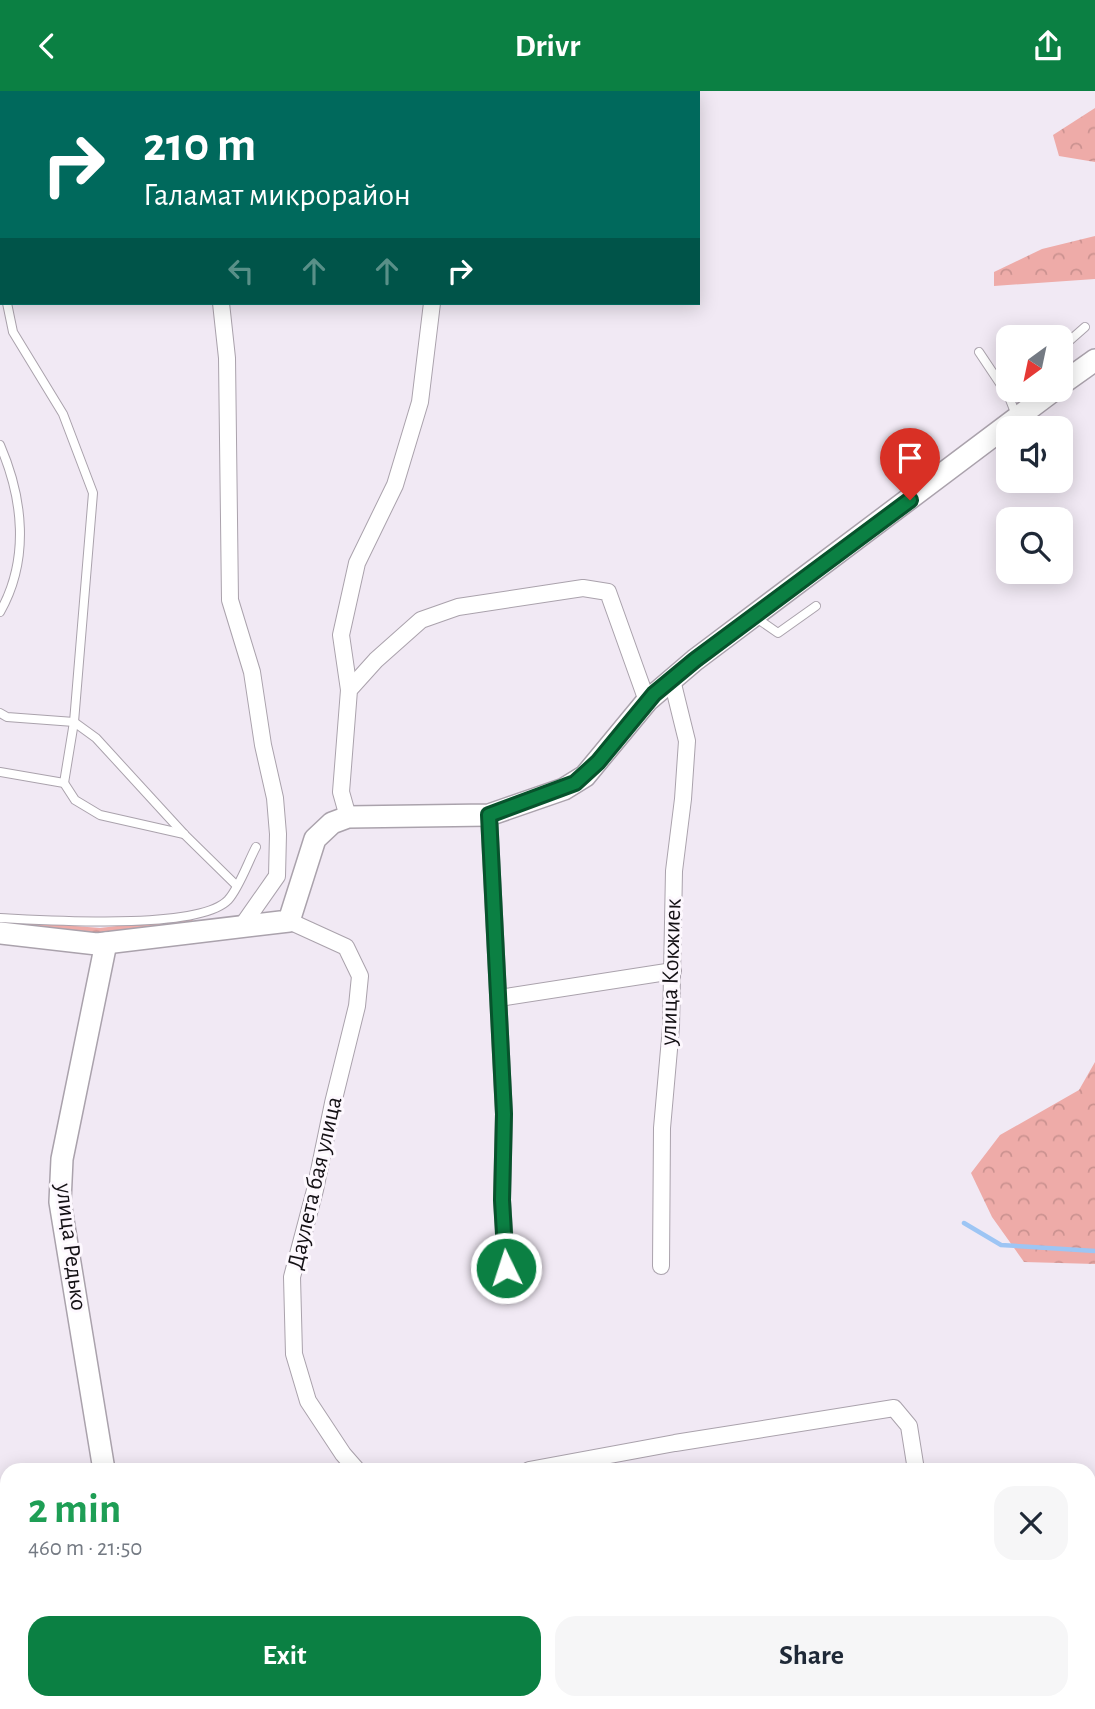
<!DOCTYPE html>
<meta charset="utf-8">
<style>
:root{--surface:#fff;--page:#f6f6f7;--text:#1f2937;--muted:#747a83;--accent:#0b8043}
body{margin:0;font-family:"Alegreya Sans",sans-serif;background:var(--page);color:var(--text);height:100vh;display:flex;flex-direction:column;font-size:26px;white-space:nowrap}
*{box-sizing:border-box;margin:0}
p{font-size:23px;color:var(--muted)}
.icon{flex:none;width:38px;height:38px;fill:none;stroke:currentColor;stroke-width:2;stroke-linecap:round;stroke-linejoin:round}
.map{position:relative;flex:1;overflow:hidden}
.drawer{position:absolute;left:0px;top:1372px;width:1096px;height:247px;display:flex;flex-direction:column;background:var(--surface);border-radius:21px 21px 0 0;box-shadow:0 4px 18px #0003}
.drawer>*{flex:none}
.guide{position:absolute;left:0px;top:0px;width:700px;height:214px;box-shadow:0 4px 18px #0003;background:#00695c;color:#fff;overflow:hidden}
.needle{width:46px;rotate:213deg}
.tools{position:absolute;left:996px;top:234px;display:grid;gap:14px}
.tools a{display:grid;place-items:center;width:77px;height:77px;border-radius:14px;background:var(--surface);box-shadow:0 4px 18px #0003;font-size:35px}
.pin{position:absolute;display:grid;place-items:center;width:60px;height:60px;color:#fff;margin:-72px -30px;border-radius:50% 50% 50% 0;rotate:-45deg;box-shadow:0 0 7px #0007}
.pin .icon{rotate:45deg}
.me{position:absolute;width:77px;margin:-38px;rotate:356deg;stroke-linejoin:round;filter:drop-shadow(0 0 5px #0008)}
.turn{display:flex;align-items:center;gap:24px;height:147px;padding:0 28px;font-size:32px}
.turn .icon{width:91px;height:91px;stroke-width:2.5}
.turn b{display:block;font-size:49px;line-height:60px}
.lanes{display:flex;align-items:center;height:66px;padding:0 28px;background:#0003;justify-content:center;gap:35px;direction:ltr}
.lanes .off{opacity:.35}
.round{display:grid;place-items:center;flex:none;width:74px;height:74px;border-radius:21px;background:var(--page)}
.headline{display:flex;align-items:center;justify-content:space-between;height:119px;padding:0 28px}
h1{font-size:42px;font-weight:700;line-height:52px;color:#1e9e55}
.primary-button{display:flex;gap:14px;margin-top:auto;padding:14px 28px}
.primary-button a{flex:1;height:80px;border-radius:21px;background:var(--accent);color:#fff;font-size:28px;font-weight:700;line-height:80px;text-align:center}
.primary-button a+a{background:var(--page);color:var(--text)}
header{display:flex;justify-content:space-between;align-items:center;height:91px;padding:0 28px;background:var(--accent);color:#fff;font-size:32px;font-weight:700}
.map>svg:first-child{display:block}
.forest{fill:url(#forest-crowns)}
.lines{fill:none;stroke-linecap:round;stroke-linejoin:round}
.stream{stroke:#9dc5f4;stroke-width:4.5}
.service-casing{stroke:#aaa2ac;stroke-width:10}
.minor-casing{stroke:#aaa2ac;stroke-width:18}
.tertiary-casing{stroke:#aaa2ac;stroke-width:24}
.service{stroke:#fff;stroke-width:8}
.minor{stroke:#fff;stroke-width:16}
.tertiary{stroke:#fff;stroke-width:21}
.route-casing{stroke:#07532c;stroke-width:18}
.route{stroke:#0b8043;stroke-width:12}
.labels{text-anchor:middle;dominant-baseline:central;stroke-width:6;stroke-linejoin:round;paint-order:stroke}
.street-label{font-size:24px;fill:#141115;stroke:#fdf8fe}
</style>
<header><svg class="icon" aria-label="back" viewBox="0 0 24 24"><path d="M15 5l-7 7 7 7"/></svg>Drivr<svg class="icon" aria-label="share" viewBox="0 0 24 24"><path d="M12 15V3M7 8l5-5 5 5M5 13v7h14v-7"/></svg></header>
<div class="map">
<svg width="1095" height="1618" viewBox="0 0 1095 1618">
<defs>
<pattern id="forest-crowns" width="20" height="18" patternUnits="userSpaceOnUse" patternTransform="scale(1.75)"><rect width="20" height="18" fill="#eeaba8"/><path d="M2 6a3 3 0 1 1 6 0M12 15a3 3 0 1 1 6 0" fill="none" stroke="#cb9290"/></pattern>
</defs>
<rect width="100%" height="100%" fill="#f1e9f4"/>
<!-- forest -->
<g class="forest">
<path d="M 1095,17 L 1095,71 L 1059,65 L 1053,44 Z"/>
<path d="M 1095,145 L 1095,188 L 994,195 L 994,181 L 1042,158 Z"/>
<path d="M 193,826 L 192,834 L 100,848 L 0,840 L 0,829 L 100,837 Z"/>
<path d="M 1095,971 L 1095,1173 L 1024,1171 L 992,1126 L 971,1082 L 1000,1044 L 1079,999 Z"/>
<path d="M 1095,1386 L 1095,1476 L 1089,1481 L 1089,1390 Z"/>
</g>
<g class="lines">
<!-- stream -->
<path class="stream" d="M 964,1132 L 1001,1154 L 1095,1160"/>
<defs>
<g id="service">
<path d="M 0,182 L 2,190"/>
<path d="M 7,212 L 13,241 L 63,323 L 93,402 L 74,631 L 64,692"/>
<path d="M 1060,258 L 1085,236"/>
<path d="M 979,261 L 1009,306 L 1016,324"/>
<path d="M 0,354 C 23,407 30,468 0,521"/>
<path d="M 755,526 L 778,542 L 816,515"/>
<path d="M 0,622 L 7,626 L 74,631 L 96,647 L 184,743 L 236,794"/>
<path d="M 0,681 L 64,692 L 75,709 L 100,724 L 184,743"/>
<path d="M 0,827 C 44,829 198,840 228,809 C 239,797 248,771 256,756"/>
</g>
<g id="minor">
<path d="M 243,2 L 243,0"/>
<path d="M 221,212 L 227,267 L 230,509 L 252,581 L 263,654 L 275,707 L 278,743 L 277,785 L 242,835"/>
<path d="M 349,599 L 341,544 L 357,472 L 395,394 L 420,311 L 432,212"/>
<path d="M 489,724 L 504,1023 L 502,1109 L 508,1199"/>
<path d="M 348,726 L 341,701 L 349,599 L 376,569 L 421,529 L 458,516 L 583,497 L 608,501 L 647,610"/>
<path d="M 289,830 L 346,856 L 360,885 L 357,915 L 333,1012 L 315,1099 L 292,1186 L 294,1263 L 308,1310 L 343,1363 L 357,1379"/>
<path d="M 499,907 L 673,880"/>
<path d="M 661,1175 L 662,1037 L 671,936 L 674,780 L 683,708 L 687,650 L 672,589"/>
<path d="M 529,1379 L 675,1352 L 894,1317 L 909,1335 L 916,1379"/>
<path d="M 597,1612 L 598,1618"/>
<path d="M 950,1612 L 951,1618"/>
</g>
<g id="tertiary">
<path d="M 1060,294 L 1095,269"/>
<path d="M 0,842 L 97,853 L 289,830 L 315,748 L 332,732 L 348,726 L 489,724 L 564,698 L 585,685 L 647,610 L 695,569 L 1054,299"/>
<path d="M 104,1379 L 60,1111 L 62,1068 L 106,852"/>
<path d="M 98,1612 L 99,1618"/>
</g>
</defs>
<!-- service casing -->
<use href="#service" class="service-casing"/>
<!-- minor casing -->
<use href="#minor" class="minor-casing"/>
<!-- tertiary casing -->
<use href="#tertiary" class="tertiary-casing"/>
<!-- service -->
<use href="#service" class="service"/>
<!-- minor -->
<use href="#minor" class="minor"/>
<!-- tertiary -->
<use href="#tertiary" class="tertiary"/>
</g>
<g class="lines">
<defs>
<path id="route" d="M 506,1177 L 502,1109 L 504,1023 L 489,724 L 575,692 L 598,671 L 654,603 L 695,569 L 910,409"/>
</defs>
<!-- route casing -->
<use href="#route" class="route-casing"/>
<!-- route -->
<use href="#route" class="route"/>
</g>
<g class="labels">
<!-- street labels -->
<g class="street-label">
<text transform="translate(671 881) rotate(-88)">улица Кокжиек</text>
<text transform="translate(315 1092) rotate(-77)">Даулета бая улица</text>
<text transform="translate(71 1156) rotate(83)">улица Редько</text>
</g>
</g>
</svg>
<div class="tools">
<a><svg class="needle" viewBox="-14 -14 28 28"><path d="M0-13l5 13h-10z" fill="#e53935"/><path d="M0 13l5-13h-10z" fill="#747a83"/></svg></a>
<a><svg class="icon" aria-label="sound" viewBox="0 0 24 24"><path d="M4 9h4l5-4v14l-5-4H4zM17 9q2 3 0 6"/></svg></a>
<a><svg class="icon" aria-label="search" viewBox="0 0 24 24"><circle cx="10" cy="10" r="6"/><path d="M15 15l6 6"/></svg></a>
</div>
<div class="pin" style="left:910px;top:409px;background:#d93025"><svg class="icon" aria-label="arrive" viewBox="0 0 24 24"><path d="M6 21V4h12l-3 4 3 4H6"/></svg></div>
<svg class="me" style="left:506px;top:1177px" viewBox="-20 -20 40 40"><circle r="17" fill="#0b8043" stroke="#fff" stroke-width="3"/><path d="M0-11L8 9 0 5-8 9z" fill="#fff"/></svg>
<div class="guide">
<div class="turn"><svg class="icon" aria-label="right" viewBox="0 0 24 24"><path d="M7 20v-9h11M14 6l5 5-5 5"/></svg><div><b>210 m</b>Галамат микрорайон</div></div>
<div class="lanes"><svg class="icon off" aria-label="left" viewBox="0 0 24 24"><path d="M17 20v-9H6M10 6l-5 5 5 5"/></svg><svg class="icon off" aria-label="ahead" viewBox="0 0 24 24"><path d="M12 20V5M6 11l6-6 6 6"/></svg><svg class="icon off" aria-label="ahead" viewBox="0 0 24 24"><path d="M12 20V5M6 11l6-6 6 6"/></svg><svg class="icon" aria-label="right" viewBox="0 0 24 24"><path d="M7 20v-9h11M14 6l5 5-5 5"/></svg></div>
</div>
<section class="drawer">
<div class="headline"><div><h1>2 min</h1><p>460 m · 21:50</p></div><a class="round"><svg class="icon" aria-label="close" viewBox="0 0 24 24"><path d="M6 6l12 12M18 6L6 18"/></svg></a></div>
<div class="primary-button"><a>Exit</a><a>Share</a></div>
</section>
</div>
